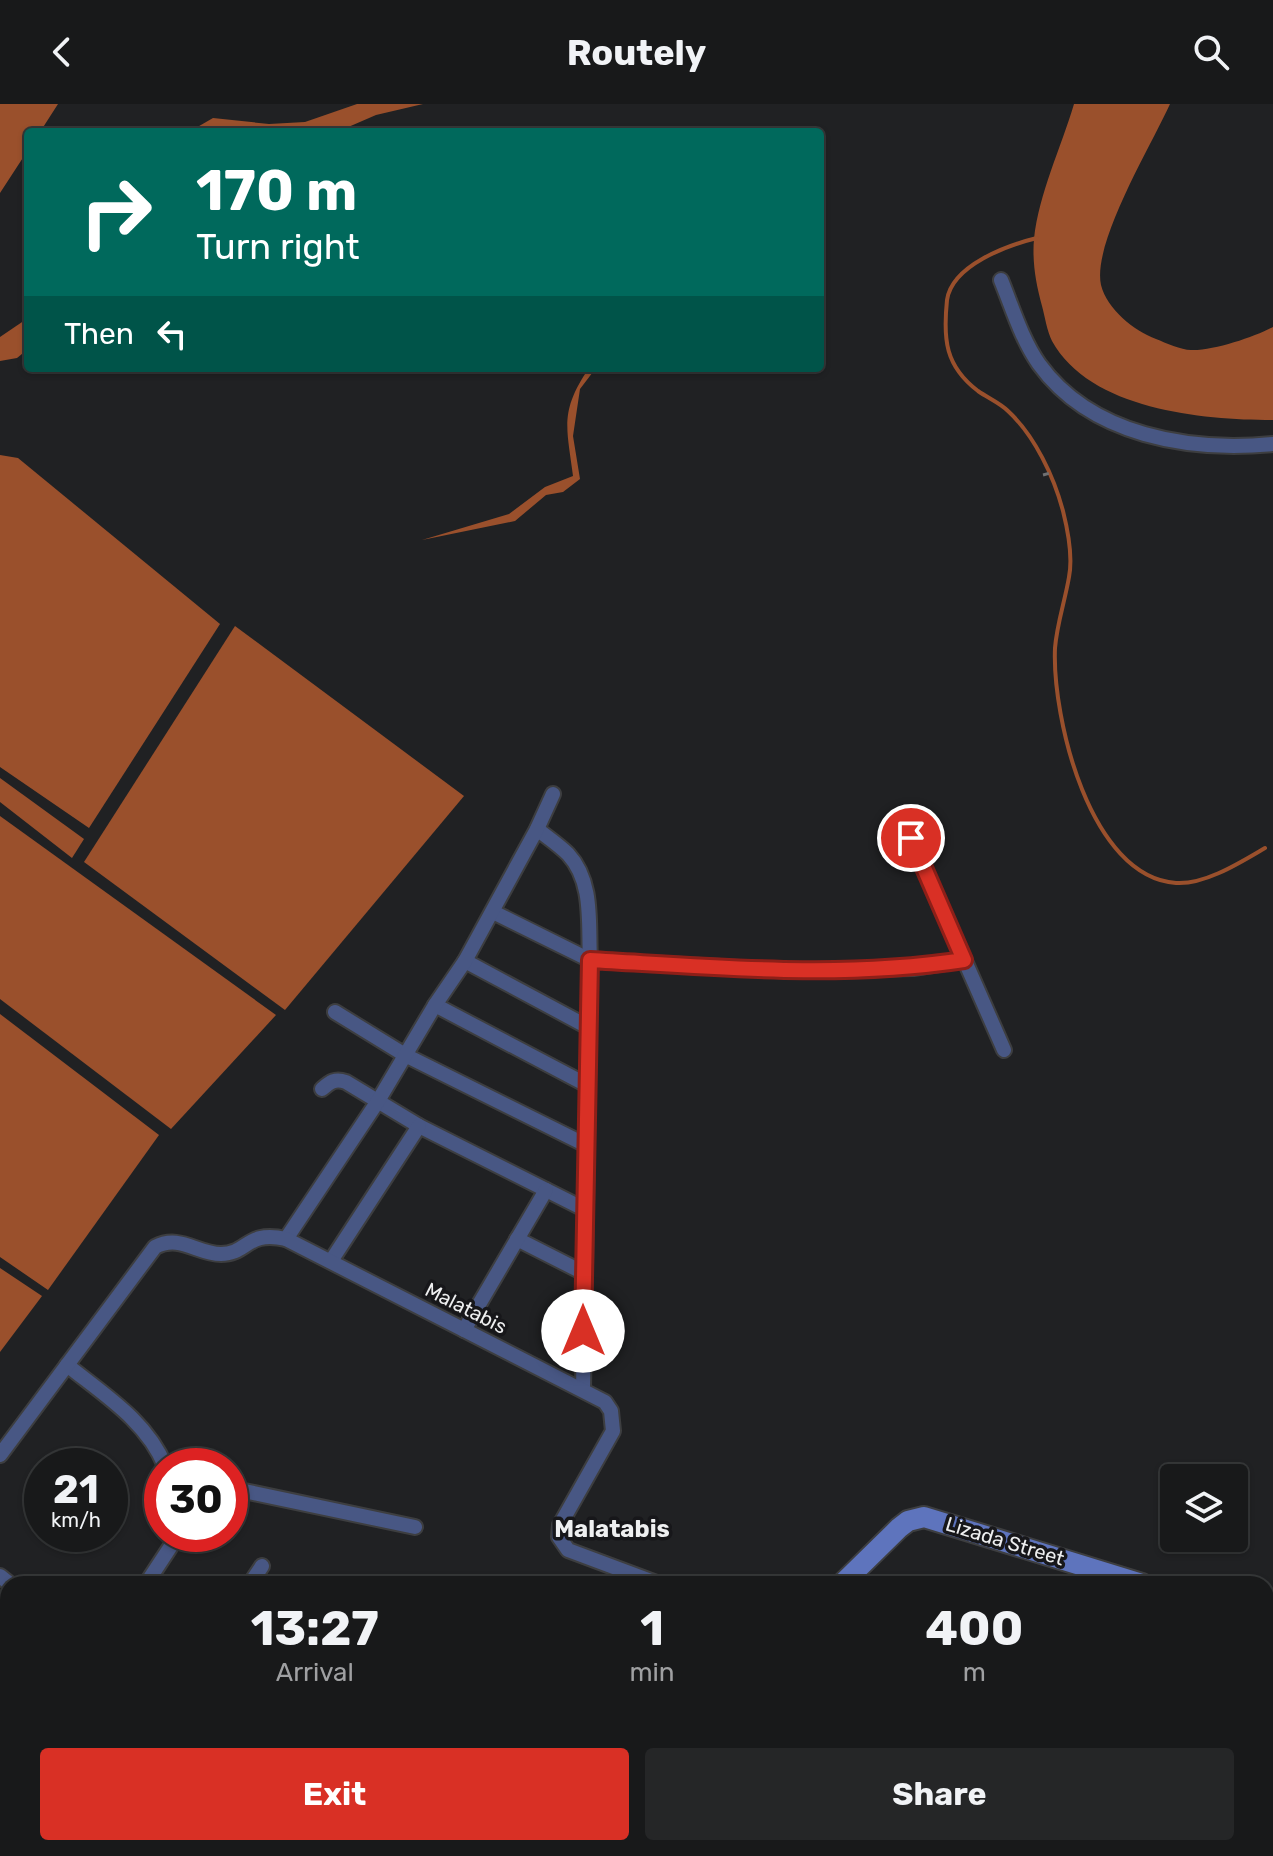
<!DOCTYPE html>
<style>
:root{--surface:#18191a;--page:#252627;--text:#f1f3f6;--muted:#9fa0a2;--line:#363839;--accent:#d93025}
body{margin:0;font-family:Rubik,sans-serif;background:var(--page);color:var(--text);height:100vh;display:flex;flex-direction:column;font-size:30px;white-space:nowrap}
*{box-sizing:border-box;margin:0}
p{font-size:26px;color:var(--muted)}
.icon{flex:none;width:44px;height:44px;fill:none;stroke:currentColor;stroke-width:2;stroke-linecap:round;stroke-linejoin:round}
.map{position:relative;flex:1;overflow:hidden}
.side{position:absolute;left:0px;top:1472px;width:1274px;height:280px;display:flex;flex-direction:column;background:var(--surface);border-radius:24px 24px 0 0;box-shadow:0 2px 6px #0004,0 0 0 2px var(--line)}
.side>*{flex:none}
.guide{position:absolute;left:24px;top:24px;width:800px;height:244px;border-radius:8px;box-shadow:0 2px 6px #0004,0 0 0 2px var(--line);background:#00695c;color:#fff;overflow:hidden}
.buttons{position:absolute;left:1160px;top:1360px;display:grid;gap:16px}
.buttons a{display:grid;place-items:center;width:88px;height:88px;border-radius:8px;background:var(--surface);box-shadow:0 2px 6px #0004,0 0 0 2px var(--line);font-size:40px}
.speed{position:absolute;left:24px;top:1344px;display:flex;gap:16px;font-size:40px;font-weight:700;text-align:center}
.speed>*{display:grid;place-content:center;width:104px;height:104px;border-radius:50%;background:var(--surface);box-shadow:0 2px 6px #0004,0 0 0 2px var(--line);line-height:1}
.speed small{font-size:20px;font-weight:400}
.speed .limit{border:12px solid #d22;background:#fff;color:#111}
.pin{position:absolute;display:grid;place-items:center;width:68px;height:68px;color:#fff;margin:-34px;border:4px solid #fff;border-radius:50%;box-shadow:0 2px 8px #0007}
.me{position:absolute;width:88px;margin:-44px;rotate:0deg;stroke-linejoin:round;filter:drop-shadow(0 0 6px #0008)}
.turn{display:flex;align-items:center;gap:28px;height:168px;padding:0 40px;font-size:36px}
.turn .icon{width:104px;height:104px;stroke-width:2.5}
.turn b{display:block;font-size:56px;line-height:68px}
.then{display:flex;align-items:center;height:76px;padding:0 40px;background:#0003;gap:16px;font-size:30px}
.eta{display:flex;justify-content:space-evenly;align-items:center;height:136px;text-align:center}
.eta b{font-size:48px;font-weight:700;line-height:56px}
.action{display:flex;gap:16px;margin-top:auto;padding:16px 40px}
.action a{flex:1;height:92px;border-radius:8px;background:var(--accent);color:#fff;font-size:32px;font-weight:700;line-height:92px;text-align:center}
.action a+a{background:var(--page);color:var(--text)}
header{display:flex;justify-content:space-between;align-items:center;height:104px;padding:0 40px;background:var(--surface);font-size:36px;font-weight:700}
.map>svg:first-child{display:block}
.water{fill:#9a502c}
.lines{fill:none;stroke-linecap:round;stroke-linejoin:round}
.stream{stroke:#9a502c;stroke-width:4}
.street-casing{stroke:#3d3e40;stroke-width:18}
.secondary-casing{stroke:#3d3e40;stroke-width:24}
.path{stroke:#6f7072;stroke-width:3;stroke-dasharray:6 6;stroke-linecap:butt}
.street{stroke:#485784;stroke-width:14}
.secondary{stroke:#5e74bd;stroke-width:20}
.route-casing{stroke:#8d1f18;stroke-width:20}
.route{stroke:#d93025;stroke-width:14}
.labels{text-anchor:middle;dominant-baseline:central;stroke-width:7;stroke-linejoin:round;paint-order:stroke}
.street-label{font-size:20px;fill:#eeeff0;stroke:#17171a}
.quarter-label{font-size:24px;font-weight:bold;fill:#eeeff0;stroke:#17171a}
</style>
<header><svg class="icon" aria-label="back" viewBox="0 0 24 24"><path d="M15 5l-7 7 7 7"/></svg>Routely<svg class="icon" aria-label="search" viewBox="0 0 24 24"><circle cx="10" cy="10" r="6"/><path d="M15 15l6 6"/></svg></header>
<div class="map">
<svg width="1273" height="1752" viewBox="0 0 1273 1752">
<rect width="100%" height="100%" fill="#202123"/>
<!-- water -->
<g class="water">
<path d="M 0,0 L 58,0 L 40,28 L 28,28 L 28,46 L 0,89 Z"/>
<path d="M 357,0 L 423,0 L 376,11 L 346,24 L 330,28 L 197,28 L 194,25 L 213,14 L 269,20 L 305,18 Z"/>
<path d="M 1074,0 L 1170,0 C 1151,42 1092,139 1101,181 C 1107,205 1134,227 1156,235 C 1166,239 1181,246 1191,246 C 1213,247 1254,233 1273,223 L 1273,316 C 1203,316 1090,306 1052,237 C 1047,227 1045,213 1042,202 C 1036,180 1032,158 1034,135 C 1039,89 1061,44 1074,0 Z"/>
<path d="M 28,214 L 28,245 L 17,254 L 0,257 L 0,233 Z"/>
<path d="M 589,264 L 596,264 L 580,285 L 573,332 L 580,375 L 563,388 L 546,391 L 515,417 L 422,436 L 509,410 L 545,383 L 573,372 C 567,324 559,308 589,264 Z"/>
<path d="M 0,351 L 18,354 L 220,520 L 89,724 L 0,663 Z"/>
<path d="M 235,522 L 464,692 L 285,906 L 84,758 Z"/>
<path d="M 0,674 L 84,735 L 72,754 L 0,698 Z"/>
<path d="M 0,712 L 276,911 L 171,1025 L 0,895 Z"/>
<path d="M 0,910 L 159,1031 L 48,1186 L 0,1153 Z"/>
<path d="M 0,1164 L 42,1192 L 0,1248 Z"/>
</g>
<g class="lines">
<!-- stream -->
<path class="stream" d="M 1037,134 C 1008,141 952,161 947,196 C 943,235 945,262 978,287 C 988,294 1000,299 1008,307 C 1035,332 1054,373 1063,407 C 1068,427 1073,453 1069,473 C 1065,497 1057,519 1055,544 C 1052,614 1090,773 1176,779 C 1205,781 1241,758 1265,744"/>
<defs>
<g id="street">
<path d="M 1001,176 C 1012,203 1022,236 1039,260 C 1091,332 1190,348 1273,340"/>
<path d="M 537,725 C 547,733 559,741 568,750 C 594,778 588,820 590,856 L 583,1286"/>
<path d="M 911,734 L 1004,946"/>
<path d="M 493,808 L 590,856 L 799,867 L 913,864 L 964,856"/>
<path d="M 465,857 L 588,923"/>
<path d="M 435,901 L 587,981"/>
<path d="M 335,908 L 405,951 L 586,1041"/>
<path d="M 322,985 C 330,978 335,974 346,978 L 419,1022 L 584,1105"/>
<path d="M 286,1135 L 378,997 L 435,901 L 465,857 L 537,725 L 553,690"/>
<path d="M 517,1135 L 584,1169"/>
<path d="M 331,1157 L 419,1022"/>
<path d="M 464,1226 L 546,1086"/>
<path d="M 67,1261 C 103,1290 147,1317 165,1362"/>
<path d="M 0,1351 L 155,1143 C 180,1130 197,1150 221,1150 C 248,1150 246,1126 286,1135 L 605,1298 L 611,1307 L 613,1327 L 560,1421 L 559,1433 L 568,1446 L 659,1480"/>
<path d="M 230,1384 L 415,1423"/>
<path d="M 0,1472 L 10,1480"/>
<path d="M 146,1480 L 171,1442 L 174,1430"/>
<path d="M 250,1480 L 262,1462"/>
<path d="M 0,1567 L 8,1573"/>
<path d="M 0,1698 L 8,1686"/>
<path d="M 76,1744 L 88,1752"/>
<path d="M 187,1744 L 198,1752"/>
<path d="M 298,1744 L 309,1752"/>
<path d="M 320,1752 L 324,1744"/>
</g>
<g id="secondary">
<path d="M 842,1480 L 899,1424 L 908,1417 L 924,1413 L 1142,1480"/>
<path d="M 1266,1500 L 1273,1499"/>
<path d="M 566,1752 L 575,1744"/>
</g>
</defs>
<!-- street casing -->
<use href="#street" class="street-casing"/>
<!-- secondary casing -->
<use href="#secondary" class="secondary-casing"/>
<!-- path -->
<g class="path">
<path d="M 1043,371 L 1054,368"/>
<path d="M 802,1744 L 832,1752"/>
</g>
<!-- street -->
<use href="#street" class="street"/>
<!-- secondary -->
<use href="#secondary" class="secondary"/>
</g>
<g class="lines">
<defs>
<path id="route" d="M 583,1227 L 590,856 C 715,863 839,875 964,856 L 911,734"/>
</defs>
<!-- route casing -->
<use href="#route" class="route-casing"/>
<!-- route -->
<use href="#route" class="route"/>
</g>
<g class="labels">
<!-- street labels -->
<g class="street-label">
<text transform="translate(466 1204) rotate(27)">Malatabis</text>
<text transform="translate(1005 1437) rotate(17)">Lizada Street</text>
</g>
<!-- quarter labels -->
<g class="quarter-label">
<text x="612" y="1425">Malatabis</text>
</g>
</g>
</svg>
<div class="buttons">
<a><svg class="icon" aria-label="layers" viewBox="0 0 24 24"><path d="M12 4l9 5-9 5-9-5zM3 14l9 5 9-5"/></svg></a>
</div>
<div class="speed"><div>21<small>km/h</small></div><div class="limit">30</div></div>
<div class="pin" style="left:911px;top:734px;background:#d93025"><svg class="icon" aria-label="arrive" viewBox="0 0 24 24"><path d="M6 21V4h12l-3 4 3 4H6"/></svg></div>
<svg class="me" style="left:583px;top:1227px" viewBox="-20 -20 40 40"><circle r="19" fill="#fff"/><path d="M0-13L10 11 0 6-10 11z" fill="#d93025"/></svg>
<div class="guide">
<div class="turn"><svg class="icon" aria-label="right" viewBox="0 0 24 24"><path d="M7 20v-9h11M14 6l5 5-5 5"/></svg><div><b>170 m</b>Turn right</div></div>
<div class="then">Then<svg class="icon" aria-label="left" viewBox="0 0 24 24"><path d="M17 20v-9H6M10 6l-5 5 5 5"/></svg></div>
</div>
<section class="side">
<div class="eta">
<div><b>13:27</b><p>Arrival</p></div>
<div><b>1</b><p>min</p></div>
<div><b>400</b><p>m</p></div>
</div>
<div class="action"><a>Exit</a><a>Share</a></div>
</section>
</div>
